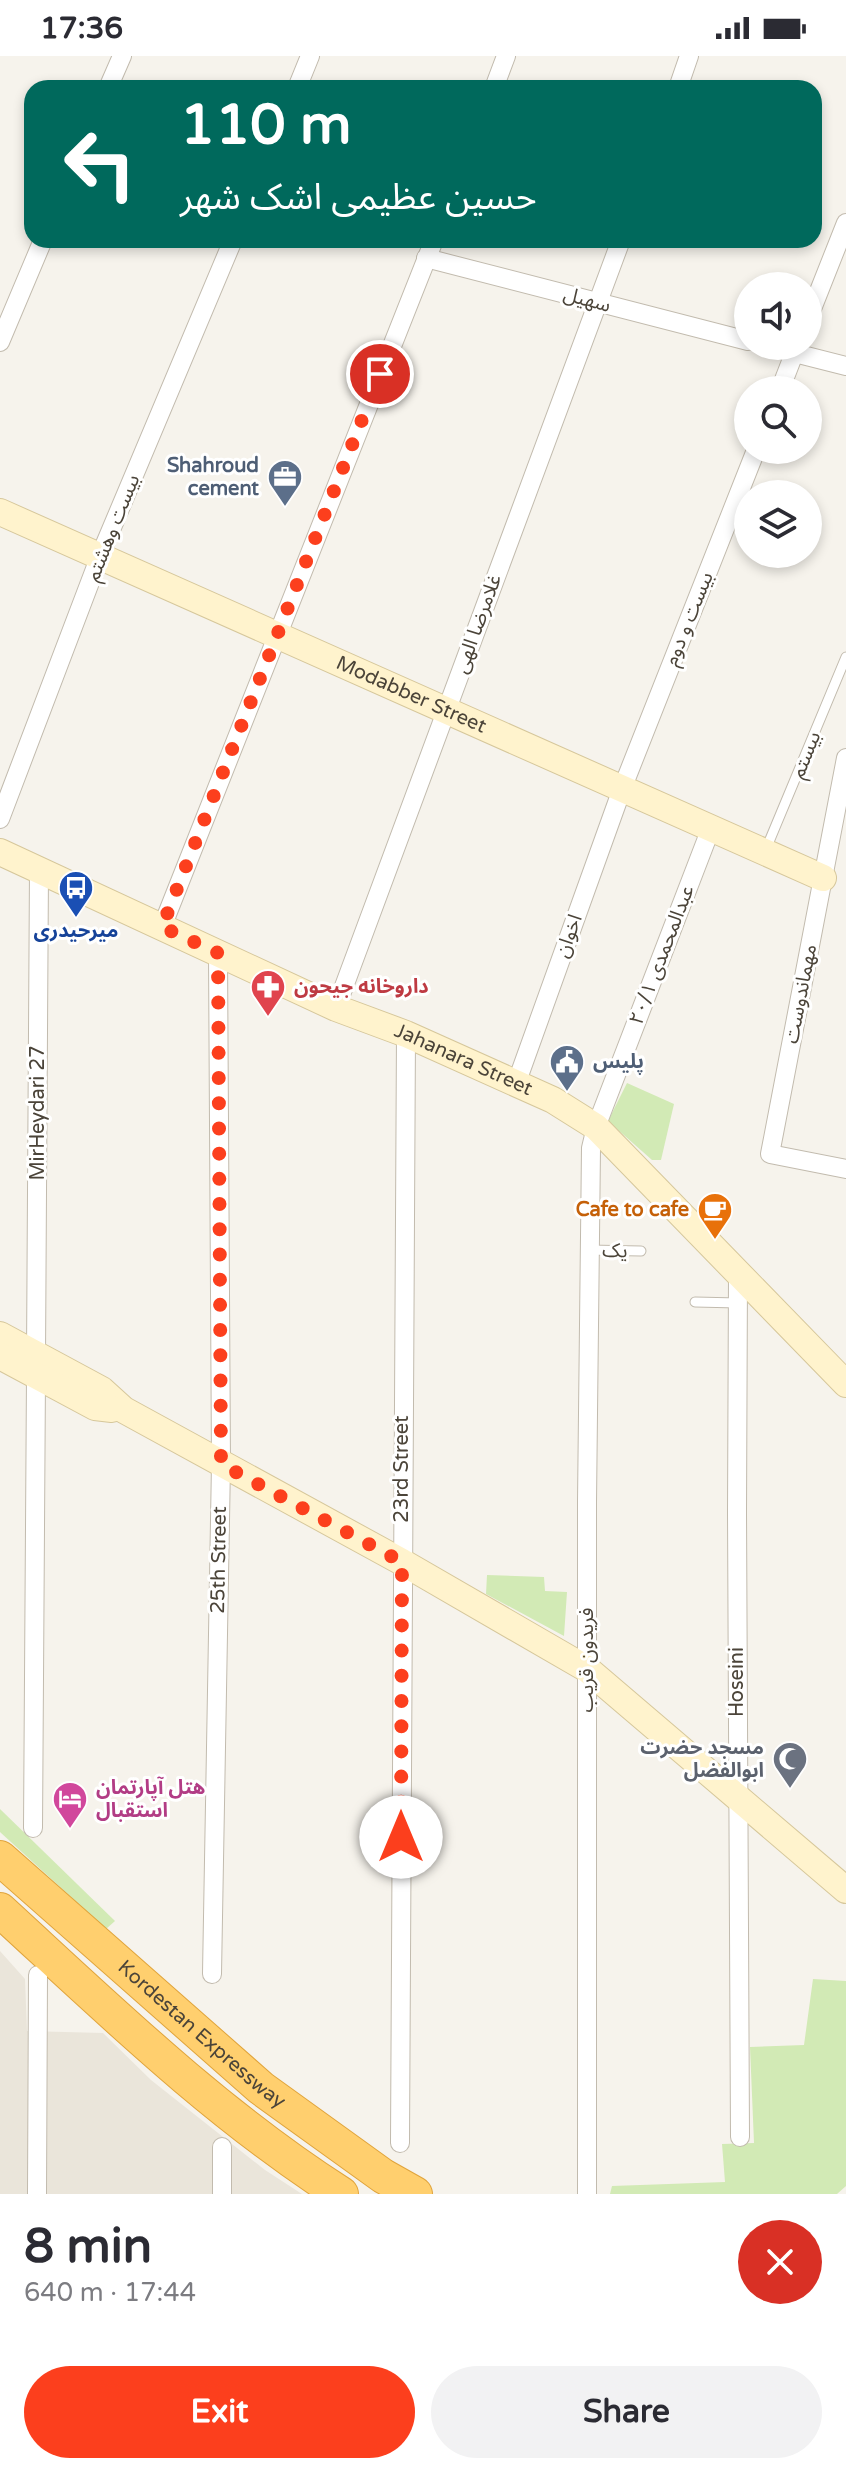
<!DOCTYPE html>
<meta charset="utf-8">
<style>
:root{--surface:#fff;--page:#f2f2f3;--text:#2b2b33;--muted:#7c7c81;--accent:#fc3f1d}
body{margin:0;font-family:"Varela Round","Noto Sans Arabic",sans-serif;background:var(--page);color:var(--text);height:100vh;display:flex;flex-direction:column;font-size:30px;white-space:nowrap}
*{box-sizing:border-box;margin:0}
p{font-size:26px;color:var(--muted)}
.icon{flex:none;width:44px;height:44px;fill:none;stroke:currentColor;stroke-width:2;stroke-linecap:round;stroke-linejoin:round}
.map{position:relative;height:2138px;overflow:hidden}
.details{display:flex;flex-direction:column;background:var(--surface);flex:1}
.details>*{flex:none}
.hud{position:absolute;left:24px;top:24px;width:798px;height:168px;border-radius:24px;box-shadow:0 4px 12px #0003;background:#00695c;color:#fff;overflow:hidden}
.buttons{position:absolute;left:734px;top:216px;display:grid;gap:16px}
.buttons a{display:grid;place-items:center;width:88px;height:88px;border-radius:50%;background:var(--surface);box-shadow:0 4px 12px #0003;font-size:40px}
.pin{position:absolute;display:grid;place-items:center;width:68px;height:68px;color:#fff;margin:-34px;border:4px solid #fff;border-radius:50%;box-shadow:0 2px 8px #0007}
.me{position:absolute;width:88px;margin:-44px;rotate:0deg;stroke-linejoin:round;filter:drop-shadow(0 0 6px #0008)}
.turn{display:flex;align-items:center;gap:28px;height:168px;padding:0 24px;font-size:36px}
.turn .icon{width:104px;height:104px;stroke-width:2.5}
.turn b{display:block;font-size:56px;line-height:68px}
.round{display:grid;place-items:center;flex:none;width:84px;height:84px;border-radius:42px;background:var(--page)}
.head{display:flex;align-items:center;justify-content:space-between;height:136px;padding:0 24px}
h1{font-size:48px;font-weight:700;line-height:60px}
.button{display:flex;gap:16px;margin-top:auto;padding:16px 24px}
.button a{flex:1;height:92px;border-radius:48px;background:var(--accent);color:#fff;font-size:32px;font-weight:700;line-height:92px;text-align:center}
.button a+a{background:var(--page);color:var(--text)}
.status{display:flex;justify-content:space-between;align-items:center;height:56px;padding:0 40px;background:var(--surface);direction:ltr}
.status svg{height:22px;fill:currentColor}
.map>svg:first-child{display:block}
.residential{fill:#eae5da}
.green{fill:#d2eab5}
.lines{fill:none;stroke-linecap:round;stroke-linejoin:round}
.lane-casing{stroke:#c2bbae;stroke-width:11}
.street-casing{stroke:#c2bbae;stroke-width:20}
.secondary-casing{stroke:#d6c79b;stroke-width:28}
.highway-casing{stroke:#e0a43c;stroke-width:36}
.lane{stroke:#fff;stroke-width:9}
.street{stroke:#fff;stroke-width:18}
.secondary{stroke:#fff3cd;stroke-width:26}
.highway{stroke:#ffcf6e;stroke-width:34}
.route{stroke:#fc3f1d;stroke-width:14;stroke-dasharray:0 25.2}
.labels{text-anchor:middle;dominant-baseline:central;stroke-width:6;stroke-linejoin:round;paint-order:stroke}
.street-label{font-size:20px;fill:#4b4439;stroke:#fff}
.service-label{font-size:20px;font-weight:bold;fill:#4e5e75;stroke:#fff;text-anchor:end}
.transit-label{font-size:20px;font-weight:bold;fill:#164399;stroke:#fff}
.health-label{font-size:20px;font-weight:bold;fill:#be3a42;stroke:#fff;text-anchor:start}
.food-label{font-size:20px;font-weight:bold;fill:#c56008;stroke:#fff;text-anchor:end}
.worship-label{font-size:20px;font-weight:bold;fill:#5b616d;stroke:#fff;text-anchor:end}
.hotel-label{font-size:20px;font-weight:bold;fill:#b23c85;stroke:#fff;text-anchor:start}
</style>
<div class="status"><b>17:36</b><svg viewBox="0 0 49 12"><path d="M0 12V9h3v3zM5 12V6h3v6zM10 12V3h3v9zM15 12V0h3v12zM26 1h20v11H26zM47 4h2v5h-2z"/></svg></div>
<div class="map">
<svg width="846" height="2138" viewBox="0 0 846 2138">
<rect width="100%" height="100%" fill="#f6f3ec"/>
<!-- residential -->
<path class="residential" d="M 0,1895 L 25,1923 L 27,1975 L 103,1977 L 151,2024 L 265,2114 L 302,2138 L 0,2138 Z"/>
<!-- green -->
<g class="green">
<path d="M 627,1027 L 674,1048 L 661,1104 L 652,1104 L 608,1065 Z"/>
<path d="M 487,1519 L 544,1521 L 545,1535 L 567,1536 L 564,1580 L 486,1538 Z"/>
<path d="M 0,1753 L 115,1865 L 106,1873 L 0,1776 Z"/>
<path d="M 813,1923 L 846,1925 L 846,2130 L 837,2138 L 610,2138 L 612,2130 L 725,2126 L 722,2088 L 754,2087 L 750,1991 L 804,1989 Z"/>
</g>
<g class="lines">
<defs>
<g id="lane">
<path d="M 766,793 L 846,601"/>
<path d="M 588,1194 L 641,1195"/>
<path d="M 695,1246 L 738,1247"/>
</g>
<g id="street">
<path d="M 108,32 L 122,0"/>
<path d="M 297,32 L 310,0"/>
<path d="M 494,32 L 506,0"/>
<path d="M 678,32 L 689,0"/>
<path d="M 426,202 L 748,285"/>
<path d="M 808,263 L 846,167"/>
<path d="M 0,286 L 43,184"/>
<path d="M 767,290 L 846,310"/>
<path d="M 780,334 L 797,290"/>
<path d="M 846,702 L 770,1098 L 846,1113"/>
<path d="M 0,763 L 100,500 L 233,184"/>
<path d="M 162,871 L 434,184"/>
<path d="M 336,952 L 621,184"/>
<path d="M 516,1028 L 622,733 L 756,394"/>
<path d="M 738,1219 L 737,1456 L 740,2081"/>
<path d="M 36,1299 L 39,814"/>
<path d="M 33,1772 L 36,1321"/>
<path d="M 212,1918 L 221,1408 L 218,897"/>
<path d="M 400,2087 L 406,978"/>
<path d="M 37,2138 L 38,1919"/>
<path d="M 222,2138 L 222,2091"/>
<path d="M 587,2138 L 587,1446 L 591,1092 L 596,1071 L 711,772"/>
</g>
<g id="secondary">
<path id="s1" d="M 0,456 L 823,822"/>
<path id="s2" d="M 0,796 L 336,952 L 406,978 L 553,1044 L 596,1071 L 846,1328"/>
<path d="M 0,1279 L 102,1334 L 124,1354 L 402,1506 L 587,1613 L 846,1834"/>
<path d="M 0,1300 L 95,1351 L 112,1353"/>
</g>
<g id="highway">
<path id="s3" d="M 0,1802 L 261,2032 L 383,2120 L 415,2138"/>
<path d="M 0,1854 C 109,1954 216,2058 341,2138"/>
</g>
</defs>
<!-- lane casing -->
<use href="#lane" class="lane-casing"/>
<!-- street casing -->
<use href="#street" class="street-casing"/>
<!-- secondary casing -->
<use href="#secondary" class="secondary-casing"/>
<!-- highway casing -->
<use href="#highway" class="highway-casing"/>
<!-- lane -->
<use href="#lane" class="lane"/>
<!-- street -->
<use href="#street" class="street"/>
<!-- secondary -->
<use href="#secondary" class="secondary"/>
<!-- highway -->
<use href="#highway" class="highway"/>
</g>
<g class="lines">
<!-- route -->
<path class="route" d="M 380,318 L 162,871 L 218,897 L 221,1408 L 402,1506 L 401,1781"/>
</g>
<!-- icons -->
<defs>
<symbol id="office-pin" viewBox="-11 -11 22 30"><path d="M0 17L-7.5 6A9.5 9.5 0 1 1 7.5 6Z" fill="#5c6f8a" stroke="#fff"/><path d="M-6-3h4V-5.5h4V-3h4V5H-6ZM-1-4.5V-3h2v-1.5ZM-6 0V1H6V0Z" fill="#fff"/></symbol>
<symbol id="bus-pin" viewBox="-11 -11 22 30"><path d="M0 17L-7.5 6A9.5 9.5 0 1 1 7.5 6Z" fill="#1a4fb4" stroke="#fff"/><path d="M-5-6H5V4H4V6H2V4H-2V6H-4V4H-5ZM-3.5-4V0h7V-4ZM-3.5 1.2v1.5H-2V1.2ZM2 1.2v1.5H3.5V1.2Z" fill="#fff"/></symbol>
<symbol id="pharmacy-pin" viewBox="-11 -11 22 30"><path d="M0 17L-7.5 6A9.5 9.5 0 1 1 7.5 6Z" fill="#e0444e" stroke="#fff"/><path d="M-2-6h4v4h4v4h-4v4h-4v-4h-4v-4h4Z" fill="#fff"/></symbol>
<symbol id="civic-pin" viewBox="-11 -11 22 30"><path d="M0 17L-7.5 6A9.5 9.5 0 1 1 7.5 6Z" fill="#5c6f8a" stroke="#fff"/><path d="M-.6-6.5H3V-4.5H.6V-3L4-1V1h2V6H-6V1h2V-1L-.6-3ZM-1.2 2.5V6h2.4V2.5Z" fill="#fff"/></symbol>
<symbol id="cafe-pin" viewBox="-11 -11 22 30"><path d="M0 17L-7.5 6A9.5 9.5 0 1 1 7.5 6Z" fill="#e8710a" stroke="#fff"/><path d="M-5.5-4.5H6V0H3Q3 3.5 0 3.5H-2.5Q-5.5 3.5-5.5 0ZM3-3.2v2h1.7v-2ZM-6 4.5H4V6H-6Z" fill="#fff"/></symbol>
<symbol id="mosque-pin" viewBox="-11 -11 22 30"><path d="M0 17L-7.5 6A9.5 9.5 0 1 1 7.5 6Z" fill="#6b7280" stroke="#fff"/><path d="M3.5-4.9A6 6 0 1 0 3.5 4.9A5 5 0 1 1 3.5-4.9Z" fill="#fff"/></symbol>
<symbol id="hotel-pin" viewBox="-11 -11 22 30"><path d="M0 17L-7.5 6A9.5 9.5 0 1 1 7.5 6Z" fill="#d1479c" stroke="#fff"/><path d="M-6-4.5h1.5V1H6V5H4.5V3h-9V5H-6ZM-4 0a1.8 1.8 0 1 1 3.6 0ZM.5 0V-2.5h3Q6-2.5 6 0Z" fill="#fff"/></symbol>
</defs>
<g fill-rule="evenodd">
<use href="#office-pin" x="265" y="401" width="40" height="54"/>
<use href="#bus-pin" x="56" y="812" width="40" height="54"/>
<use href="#pharmacy-pin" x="248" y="911" width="40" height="54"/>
<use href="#civic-pin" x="547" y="986" width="40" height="54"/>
<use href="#cafe-pin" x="695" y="1134" width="40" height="54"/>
<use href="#mosque-pin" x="770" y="1683" width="40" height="54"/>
<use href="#hotel-pin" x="50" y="1723" width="40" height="54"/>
</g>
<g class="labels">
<!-- street labels -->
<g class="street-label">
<text transform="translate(587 244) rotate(15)">سهیل</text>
<text transform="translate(113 472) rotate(-68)">بیست وهشتم</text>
<text transform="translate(689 563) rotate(-68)">بیست و دوم</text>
<text transform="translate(478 568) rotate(-70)">غلامرضا الهی</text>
<text stroke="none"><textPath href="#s1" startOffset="450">Modabber Street</textPath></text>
<text transform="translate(806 699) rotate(-68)">بیستم</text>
<text transform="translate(569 880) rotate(-70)">اخوان</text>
<text transform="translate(662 899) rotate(-69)">عبدالمحمدی ۲۰/۱</text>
<text transform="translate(801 938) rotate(-79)">مهماندوست</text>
<text stroke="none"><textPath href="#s2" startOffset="508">Jahanara Street</textPath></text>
<text transform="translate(38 1057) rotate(-90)">MirHeydari 27</text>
<text transform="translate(615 1195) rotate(2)">یک</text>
<text transform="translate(402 1413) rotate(-90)">23rd Street</text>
<text transform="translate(219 1504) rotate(-89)">25th Street</text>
<text transform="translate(587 1604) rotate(-90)">فریدون قریب</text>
<text transform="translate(737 1626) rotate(-90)">Hoseini</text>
<text stroke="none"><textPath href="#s3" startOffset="268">Kordestan Expressway</textPath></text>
</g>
<!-- service labels -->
<g class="service-label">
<text x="259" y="410">Shahroud<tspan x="259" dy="23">cement</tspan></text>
<text x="593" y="1006" text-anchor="start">پلیس</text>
</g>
<!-- transit labels -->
<g class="transit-label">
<text x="76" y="875">میرحیدری</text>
</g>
<!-- health labels -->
<g class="health-label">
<text x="294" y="931">داروخانه جیحون</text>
</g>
<!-- food labels -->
<g class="food-label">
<text x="689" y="1154">Cafe to cafe</text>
</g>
<!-- worship labels -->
<g class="worship-label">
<text x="764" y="1692">مسجد حضرت<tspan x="764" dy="23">ابوالفضل</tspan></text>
</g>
<!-- hotel labels -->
<g class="hotel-label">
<text x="96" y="1732">هتل آپارتمان<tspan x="96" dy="23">استقبال</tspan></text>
</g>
</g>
</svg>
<div class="buttons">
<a><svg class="icon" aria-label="sound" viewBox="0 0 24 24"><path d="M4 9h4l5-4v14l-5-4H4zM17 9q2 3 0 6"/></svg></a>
<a><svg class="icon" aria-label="search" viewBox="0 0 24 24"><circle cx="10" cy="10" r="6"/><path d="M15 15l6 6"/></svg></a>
<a><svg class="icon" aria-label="layers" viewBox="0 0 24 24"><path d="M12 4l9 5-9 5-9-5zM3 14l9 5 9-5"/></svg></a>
</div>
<div class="pin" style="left:380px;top:318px;background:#d93025"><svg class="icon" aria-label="arrive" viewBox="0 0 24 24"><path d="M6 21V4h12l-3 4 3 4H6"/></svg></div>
<svg class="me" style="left:401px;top:1781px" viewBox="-20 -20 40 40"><circle r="19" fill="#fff"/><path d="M0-13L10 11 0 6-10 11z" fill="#fc3f1d"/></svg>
<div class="hud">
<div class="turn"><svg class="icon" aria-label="left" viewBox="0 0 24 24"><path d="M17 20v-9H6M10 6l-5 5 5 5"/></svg><div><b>110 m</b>حسین عظیمی اشک شهر</div></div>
</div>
</div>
<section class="details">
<div class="head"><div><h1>8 min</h1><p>640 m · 17:44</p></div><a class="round" style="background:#d93025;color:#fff"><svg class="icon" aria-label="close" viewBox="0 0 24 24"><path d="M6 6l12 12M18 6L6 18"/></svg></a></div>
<div class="button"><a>Exit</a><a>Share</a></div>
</section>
